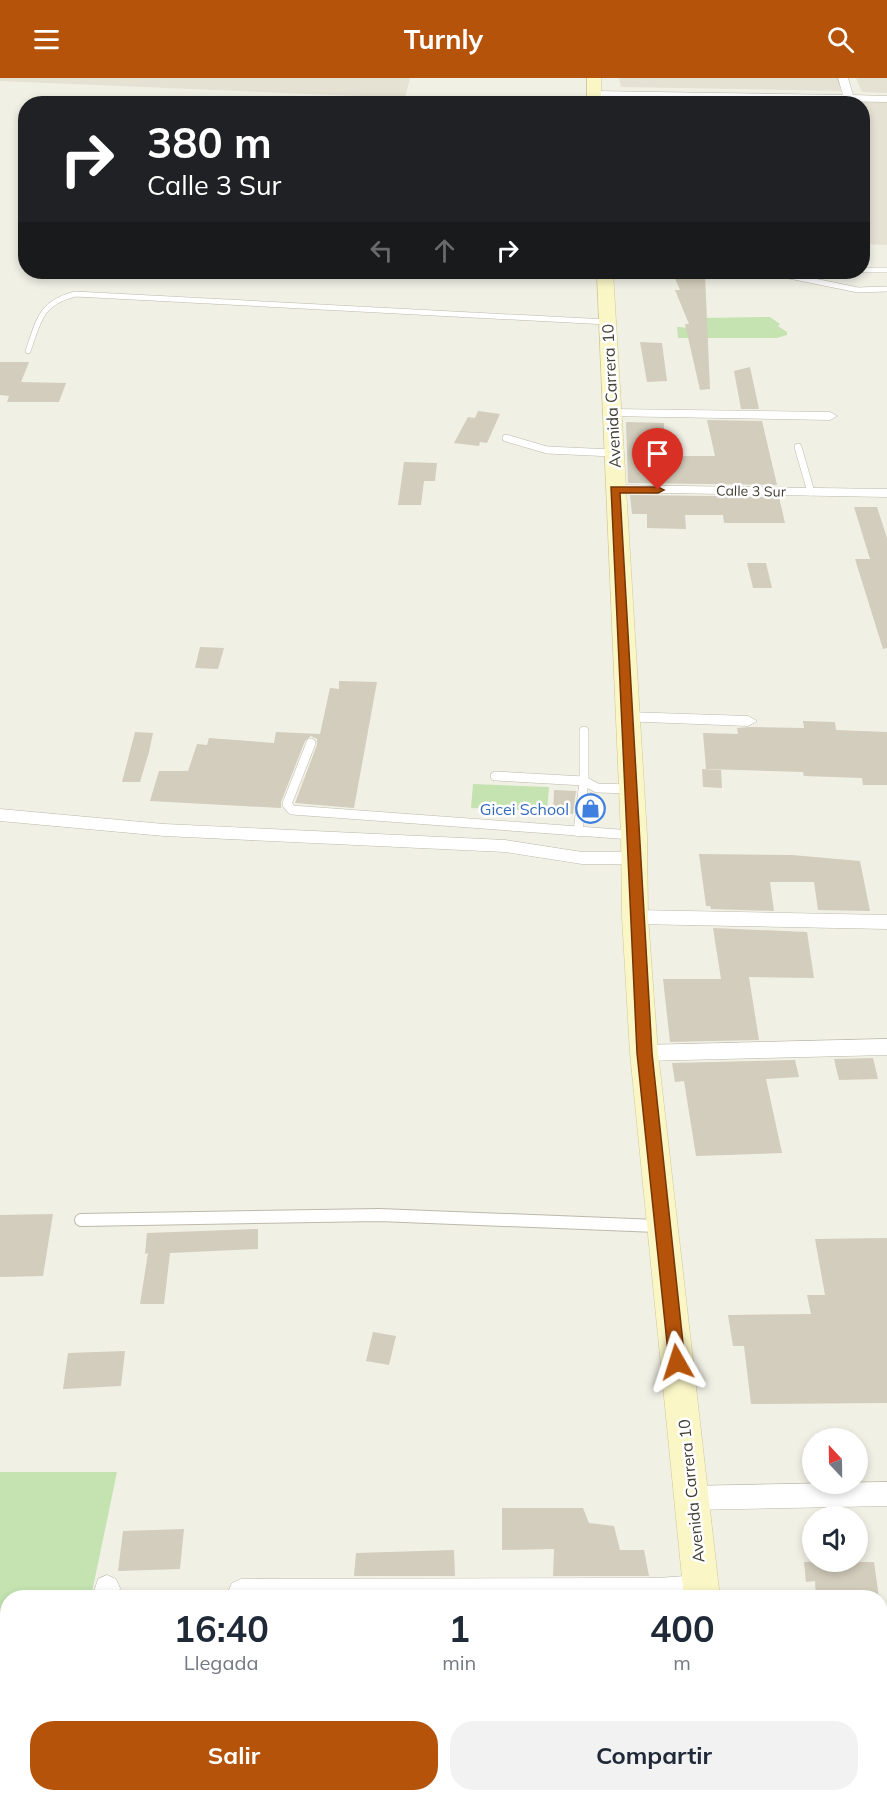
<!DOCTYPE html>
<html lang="es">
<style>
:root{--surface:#fff;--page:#f2f2f3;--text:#1f2937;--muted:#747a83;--accent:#b45309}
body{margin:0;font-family:Mulish,sans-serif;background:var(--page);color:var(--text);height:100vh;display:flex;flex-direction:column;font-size:22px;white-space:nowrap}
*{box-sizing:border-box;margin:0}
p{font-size:20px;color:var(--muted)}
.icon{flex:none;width:33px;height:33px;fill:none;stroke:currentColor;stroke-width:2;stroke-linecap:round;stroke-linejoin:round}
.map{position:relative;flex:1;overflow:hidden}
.drawer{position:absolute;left:0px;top:1512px;width:888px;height:212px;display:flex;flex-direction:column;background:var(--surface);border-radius:24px 24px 0 0;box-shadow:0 3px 9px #0003}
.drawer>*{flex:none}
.hud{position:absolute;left:18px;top:18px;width:852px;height:183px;border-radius:24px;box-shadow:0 3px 9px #0003;background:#202124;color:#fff;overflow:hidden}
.needle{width:39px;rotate:338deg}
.tools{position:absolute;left:802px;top:1350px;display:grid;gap:12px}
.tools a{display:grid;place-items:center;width:66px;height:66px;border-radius:50%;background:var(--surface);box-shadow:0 3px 9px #0003;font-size:30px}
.pin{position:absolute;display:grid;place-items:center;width:51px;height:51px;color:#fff;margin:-62px -26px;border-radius:50% 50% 50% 0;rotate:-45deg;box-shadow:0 0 6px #0007}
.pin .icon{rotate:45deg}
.me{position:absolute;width:66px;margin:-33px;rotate:354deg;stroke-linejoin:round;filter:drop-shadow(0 0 4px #0008)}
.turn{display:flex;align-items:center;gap:21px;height:126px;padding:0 30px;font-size:27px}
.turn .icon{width:78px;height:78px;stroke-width:2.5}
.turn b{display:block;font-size:42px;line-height:51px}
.lanes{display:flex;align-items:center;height:57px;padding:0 30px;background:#0003;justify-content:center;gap:30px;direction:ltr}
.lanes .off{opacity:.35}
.eta{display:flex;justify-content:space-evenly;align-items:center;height:102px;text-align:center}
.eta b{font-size:36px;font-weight:700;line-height:42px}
.primary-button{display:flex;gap:12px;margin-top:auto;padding:12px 30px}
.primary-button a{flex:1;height:69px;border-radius:24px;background:var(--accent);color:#fff;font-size:24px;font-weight:700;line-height:69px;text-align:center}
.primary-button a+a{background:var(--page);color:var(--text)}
header{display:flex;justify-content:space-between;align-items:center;height:78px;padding:0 30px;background:var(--accent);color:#fff;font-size:27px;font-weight:700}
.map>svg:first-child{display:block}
.residential{fill:#e5e2d4}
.education{fill:#e9e7d0}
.green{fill:#c4e3b1}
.building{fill:#d2cdbc}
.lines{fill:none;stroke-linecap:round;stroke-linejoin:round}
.lane-far3-casing{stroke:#bcb9a9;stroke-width:6}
.lane-far2-casing{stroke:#bcb9a9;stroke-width:8}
.lane-far1-casing{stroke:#bcb9a9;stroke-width:10}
.lane-casing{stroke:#bcb9a9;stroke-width:14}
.street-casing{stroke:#bcb9a9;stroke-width:1}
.secondary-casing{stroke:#cec998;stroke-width:1}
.lane-far3{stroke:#fff;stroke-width:5}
.lane-far2{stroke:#fff;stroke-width:7}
.lane-far1{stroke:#fff;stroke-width:9}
.lane{stroke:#fff;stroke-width:12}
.street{fill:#fff;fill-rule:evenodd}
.secondary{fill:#faf6c6;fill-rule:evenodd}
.route{fill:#b45309;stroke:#753606;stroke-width:1.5}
.labels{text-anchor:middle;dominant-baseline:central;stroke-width:5;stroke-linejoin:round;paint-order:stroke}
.far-street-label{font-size:14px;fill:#434035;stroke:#fff}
.street-label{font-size:16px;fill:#434035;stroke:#fff}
.shop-label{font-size:16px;fill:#366cbe;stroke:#fff;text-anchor:end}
</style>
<header><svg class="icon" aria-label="menu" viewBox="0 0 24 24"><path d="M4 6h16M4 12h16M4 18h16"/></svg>Turnly<svg class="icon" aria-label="search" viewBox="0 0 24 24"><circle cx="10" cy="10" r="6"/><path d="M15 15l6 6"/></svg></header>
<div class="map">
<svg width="887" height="1723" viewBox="0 0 887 1723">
<rect width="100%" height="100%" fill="#f1f0e5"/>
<!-- residential -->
<g class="residential">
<path d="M 0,0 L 410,0 L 405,20 L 0,3 Z"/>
<path d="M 619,0 L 839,0 L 843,13 L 621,9 Z"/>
<path d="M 856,0 L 887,0 L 887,15 L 862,14 Z"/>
<path d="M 826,20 L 887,21 L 887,167 L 863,166 L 863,163 L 862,26 L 827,25 Z"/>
</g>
<!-- education -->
<path class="education" d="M 594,16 L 826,20 L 827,25 L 594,26 Z"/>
<!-- green -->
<g class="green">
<path d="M 770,239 L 780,246 L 778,248 L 787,254 L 787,257 L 777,260 L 678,260 L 677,249 L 707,251 L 699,240 Z"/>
<path d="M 473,706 L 549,709 L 547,733 L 471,730 Z"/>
<path d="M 0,1394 L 117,1394 L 91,1519 L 8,1520 L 8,1716 L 50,1716 L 48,1723 L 0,1723 Z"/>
</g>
<!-- building -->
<g class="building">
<path d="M 705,197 L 710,311 L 700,312 L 685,246 L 689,246 L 675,212 L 680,212 L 674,198 Z"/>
<path d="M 640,264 L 662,265 L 667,303 L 647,304 Z"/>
<path d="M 0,284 L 29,284 L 21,304 L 66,305 L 59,324 L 7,324 L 9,318 L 0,317 Z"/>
<path d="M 750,289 L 759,331 L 741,331 L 734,293 Z"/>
<path d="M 478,333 L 500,336 L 487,365 L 480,364 L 479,368 L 454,365 L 468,339 L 475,340 Z"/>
<path d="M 707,342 L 762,343 L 777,407 L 628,405 L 626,344 L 664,345 L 665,364 L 675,364 L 677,378 L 715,378 Z"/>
<path d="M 404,384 L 437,385 L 435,403 L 424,403 L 421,427 L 398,427 Z"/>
<path d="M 630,417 L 779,419 L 785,445 L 724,445 L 723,437 L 685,437 L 686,451 L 647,450 L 647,436 L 632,436 Z"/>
<path d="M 854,429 L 877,429 L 887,460 L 887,570 L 883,571 L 855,481 L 870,481 Z"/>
<path d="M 747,485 L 766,485 L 772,510 L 753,510 Z"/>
<path d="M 200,569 L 224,570 L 218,591 L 195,590 Z"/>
<path d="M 339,603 L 377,604 L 354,730 L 295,725 L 317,667 L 317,661 L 311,658 L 305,663 L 281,724 L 281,730 L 150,723 L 159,693 L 188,693 L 197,666 L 207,667 L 209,660 L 274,665 L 276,654 L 320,656 L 330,610 L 339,611 Z"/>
<path d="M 803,643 L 835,644 L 836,652 L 887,654 L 887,707 L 863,707 L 862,700 L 804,698 L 803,694 L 706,691 L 703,655 L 738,656 L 737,650 L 751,649 L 804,650 Z"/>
<path d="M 135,654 L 153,655 L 149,674 L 140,704 L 122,704 Z"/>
<path d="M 702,691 L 721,692 L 722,710 L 703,709 Z"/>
<path d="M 554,712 L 576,713 L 573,736 L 553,736 Z"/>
<path d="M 590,714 L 597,717 L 597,737 L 587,737 Z"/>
<path d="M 699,776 L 792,777 L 860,783 L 870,833 L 818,832 L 814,804 L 770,804 L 774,833 L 711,831 L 710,828 L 706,828 Z"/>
<path d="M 713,850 L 807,854 L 814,900 L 749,899 L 759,962 L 670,964 L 663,901 L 721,901 Z"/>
<path d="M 873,980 L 878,1001 L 839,1002 L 834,981 Z"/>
<path d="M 795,982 L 799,999 L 766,1001 L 782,1075 L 696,1078 L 684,1003 L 675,1004 L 672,985 Z"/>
<path d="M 53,1136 L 43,1198 L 0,1199 L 0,1137 Z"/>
<path d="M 258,1151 L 258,1171 L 170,1175 L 164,1226 L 140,1226 L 148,1175 L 145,1176 L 147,1155 Z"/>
<path d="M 887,1160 L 887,1325 L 751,1326 L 744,1268 L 733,1268 L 728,1237 L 811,1236 L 807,1217 L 825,1217 L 815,1161 Z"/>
<path d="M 373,1254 L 396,1258 L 389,1287 L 366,1283 Z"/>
<path d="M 125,1273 L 121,1308 L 63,1311 L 68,1275 Z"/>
<path d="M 502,1430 L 583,1430 L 589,1445 L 614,1448 L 620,1472 L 644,1472 L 649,1498 L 553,1498 L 554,1471 L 502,1472 Z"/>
<path d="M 184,1451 L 180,1491 L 118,1493 L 123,1453 Z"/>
<path d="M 454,1472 L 455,1498 L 354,1498 L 356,1475 Z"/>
<path d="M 804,1484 L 874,1484 L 879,1520 L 816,1520 L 815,1503 L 806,1504 Z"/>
</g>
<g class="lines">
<defs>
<g id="lane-far3">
<path d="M 862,192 L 887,192"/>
<path d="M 770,194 L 858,212 L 887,211"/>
<path d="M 605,197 L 671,194"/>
<path d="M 808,200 L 830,194"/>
<path d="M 28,273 C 39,242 40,225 75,216 L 607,244"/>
</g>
<g id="lane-far2">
<path d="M 506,360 L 547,372 L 613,375"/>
<path d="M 798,369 L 811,414"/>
</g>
<g id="lane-far1">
<path d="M 311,665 L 287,726 L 292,732 L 632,757"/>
<path d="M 495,698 L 584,703 L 597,710 L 631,711"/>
<path d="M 578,754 L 584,703 L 584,653"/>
</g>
<path id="lane" d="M 81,1142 L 379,1137 L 657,1148"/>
<g id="street">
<path d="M 838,0 L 848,0 L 853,17 L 887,18 L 887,24 L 594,19 L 589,16 L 594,13 L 843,17 Z"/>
<path d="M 612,331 L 830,334 L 837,338 L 830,342 L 607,338 L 605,335 Z"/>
<path d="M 615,407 L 887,411 L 887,419 L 610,414 L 608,411 Z"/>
<path d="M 626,634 L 748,638 L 757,643 L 748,648 L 620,643 L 617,639 L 620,635 Z"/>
<path d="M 0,731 L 164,746 L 505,762 L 582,774 L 633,774 L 640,776 L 642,780 L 640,784 L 633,786 L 582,786 L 505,774 L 164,758 L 0,743 Z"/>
<path d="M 635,832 L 887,837 L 887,851 L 635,846 L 628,844 L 625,839 L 628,834 Z"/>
<path d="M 887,961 L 887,977 L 644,983 L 637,980 L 634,975 L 637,970 L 644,967 Z"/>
<path d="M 887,1404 L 887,1428 L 691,1432 L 682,1428 L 678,1420 L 682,1412 L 691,1408 Z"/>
<path d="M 107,1497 L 116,1501 L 120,1510 L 118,1520 L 92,1520 L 98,1501 Z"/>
<path d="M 701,1497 L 710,1501 L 714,1510 L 710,1519 L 230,1520 L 228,1514 L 232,1505 L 241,1501 L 658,1500 Z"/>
<path d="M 46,1716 L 74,1716 L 72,1723 L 44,1723 Z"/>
</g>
<g id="secondary">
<rect x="587" y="0" width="14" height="26"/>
<path d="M 597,194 L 613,194 L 647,757 L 648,839 L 658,975 L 720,1520 L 684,1520 L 630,975 L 622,839 L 621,757 Z"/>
<path d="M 703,1716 L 743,1716 L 744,1723 L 704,1723 Z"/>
</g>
</defs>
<!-- lane-far3 casing -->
<use href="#lane-far3" class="lane-far3-casing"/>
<!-- lane-far2 casing -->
<use href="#lane-far2" class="lane-far2-casing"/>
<!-- lane-far1 casing -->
<use href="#lane-far1" class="lane-far1-casing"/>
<!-- lane casing -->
<use href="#lane" class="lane-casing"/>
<!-- street casing -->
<use href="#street" class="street-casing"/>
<!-- secondary casing -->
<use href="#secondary" class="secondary-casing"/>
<!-- lane-far3 -->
<use href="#lane-far3" class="lane-far3"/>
<!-- lane-far2 -->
<use href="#lane-far2" class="lane-far2"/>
<!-- lane-far1 -->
<use href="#lane-far1" class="lane-far1"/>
<!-- lane -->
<use href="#lane" class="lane"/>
<!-- street -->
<use href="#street" class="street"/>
<!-- secondary -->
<use href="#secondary" class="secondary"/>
</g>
<!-- route -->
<path class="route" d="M 611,409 L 658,409 L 664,412 L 658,415 L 620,415 L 652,975 L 685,1284 L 683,1289 L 677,1291 L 671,1289 L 669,1284 L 637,975 Z"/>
<!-- icons -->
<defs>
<symbol id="shop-ring" viewBox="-11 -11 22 22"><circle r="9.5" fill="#fff" stroke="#3f7fe0" stroke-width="1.5"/><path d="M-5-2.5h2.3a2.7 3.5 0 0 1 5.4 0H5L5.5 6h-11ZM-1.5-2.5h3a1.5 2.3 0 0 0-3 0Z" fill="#3f7fe0"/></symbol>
</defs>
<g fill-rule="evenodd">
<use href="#shop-ring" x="574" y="714" width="33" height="33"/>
</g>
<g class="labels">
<!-- far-street labels -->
<g class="far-street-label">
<text transform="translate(751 413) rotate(1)">Calle 3 Sur</text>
</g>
<!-- street labels -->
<g class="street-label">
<text transform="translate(611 318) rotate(-93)">Avenida Carrera 10</text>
<text transform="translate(691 1413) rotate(-96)">Avenida Carrera 10</text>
</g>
<!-- shop labels -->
<g class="shop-label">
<text x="569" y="731">Gicei School</text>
</g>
</g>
</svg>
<div class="tools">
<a><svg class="needle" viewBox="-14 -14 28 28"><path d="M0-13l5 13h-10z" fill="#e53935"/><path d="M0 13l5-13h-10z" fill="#747a83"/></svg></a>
<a><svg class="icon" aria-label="sound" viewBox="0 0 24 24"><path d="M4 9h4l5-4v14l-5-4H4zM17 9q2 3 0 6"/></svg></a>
</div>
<div class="pin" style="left:658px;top:412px;background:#d93025"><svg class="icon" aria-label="arrive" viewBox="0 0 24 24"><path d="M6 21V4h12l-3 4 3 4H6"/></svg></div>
<svg class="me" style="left:677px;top:1284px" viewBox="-20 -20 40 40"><path d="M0-17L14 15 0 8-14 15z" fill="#b45309" stroke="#fff" stroke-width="4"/></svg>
<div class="hud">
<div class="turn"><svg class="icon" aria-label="right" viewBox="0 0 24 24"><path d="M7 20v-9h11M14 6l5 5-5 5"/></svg><div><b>380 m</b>Calle 3 Sur</div></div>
<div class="lanes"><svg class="icon off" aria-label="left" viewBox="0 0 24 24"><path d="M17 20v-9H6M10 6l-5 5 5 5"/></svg><svg class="icon off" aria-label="ahead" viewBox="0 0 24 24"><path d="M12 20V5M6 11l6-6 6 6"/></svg><svg class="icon" aria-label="right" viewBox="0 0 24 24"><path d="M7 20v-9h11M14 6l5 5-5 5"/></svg></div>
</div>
<section class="drawer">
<div class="eta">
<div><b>16:40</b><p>Llegada</p></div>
<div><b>1</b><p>min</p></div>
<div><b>400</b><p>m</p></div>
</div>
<div class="primary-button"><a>Salir</a><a>Compartir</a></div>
</section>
</div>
